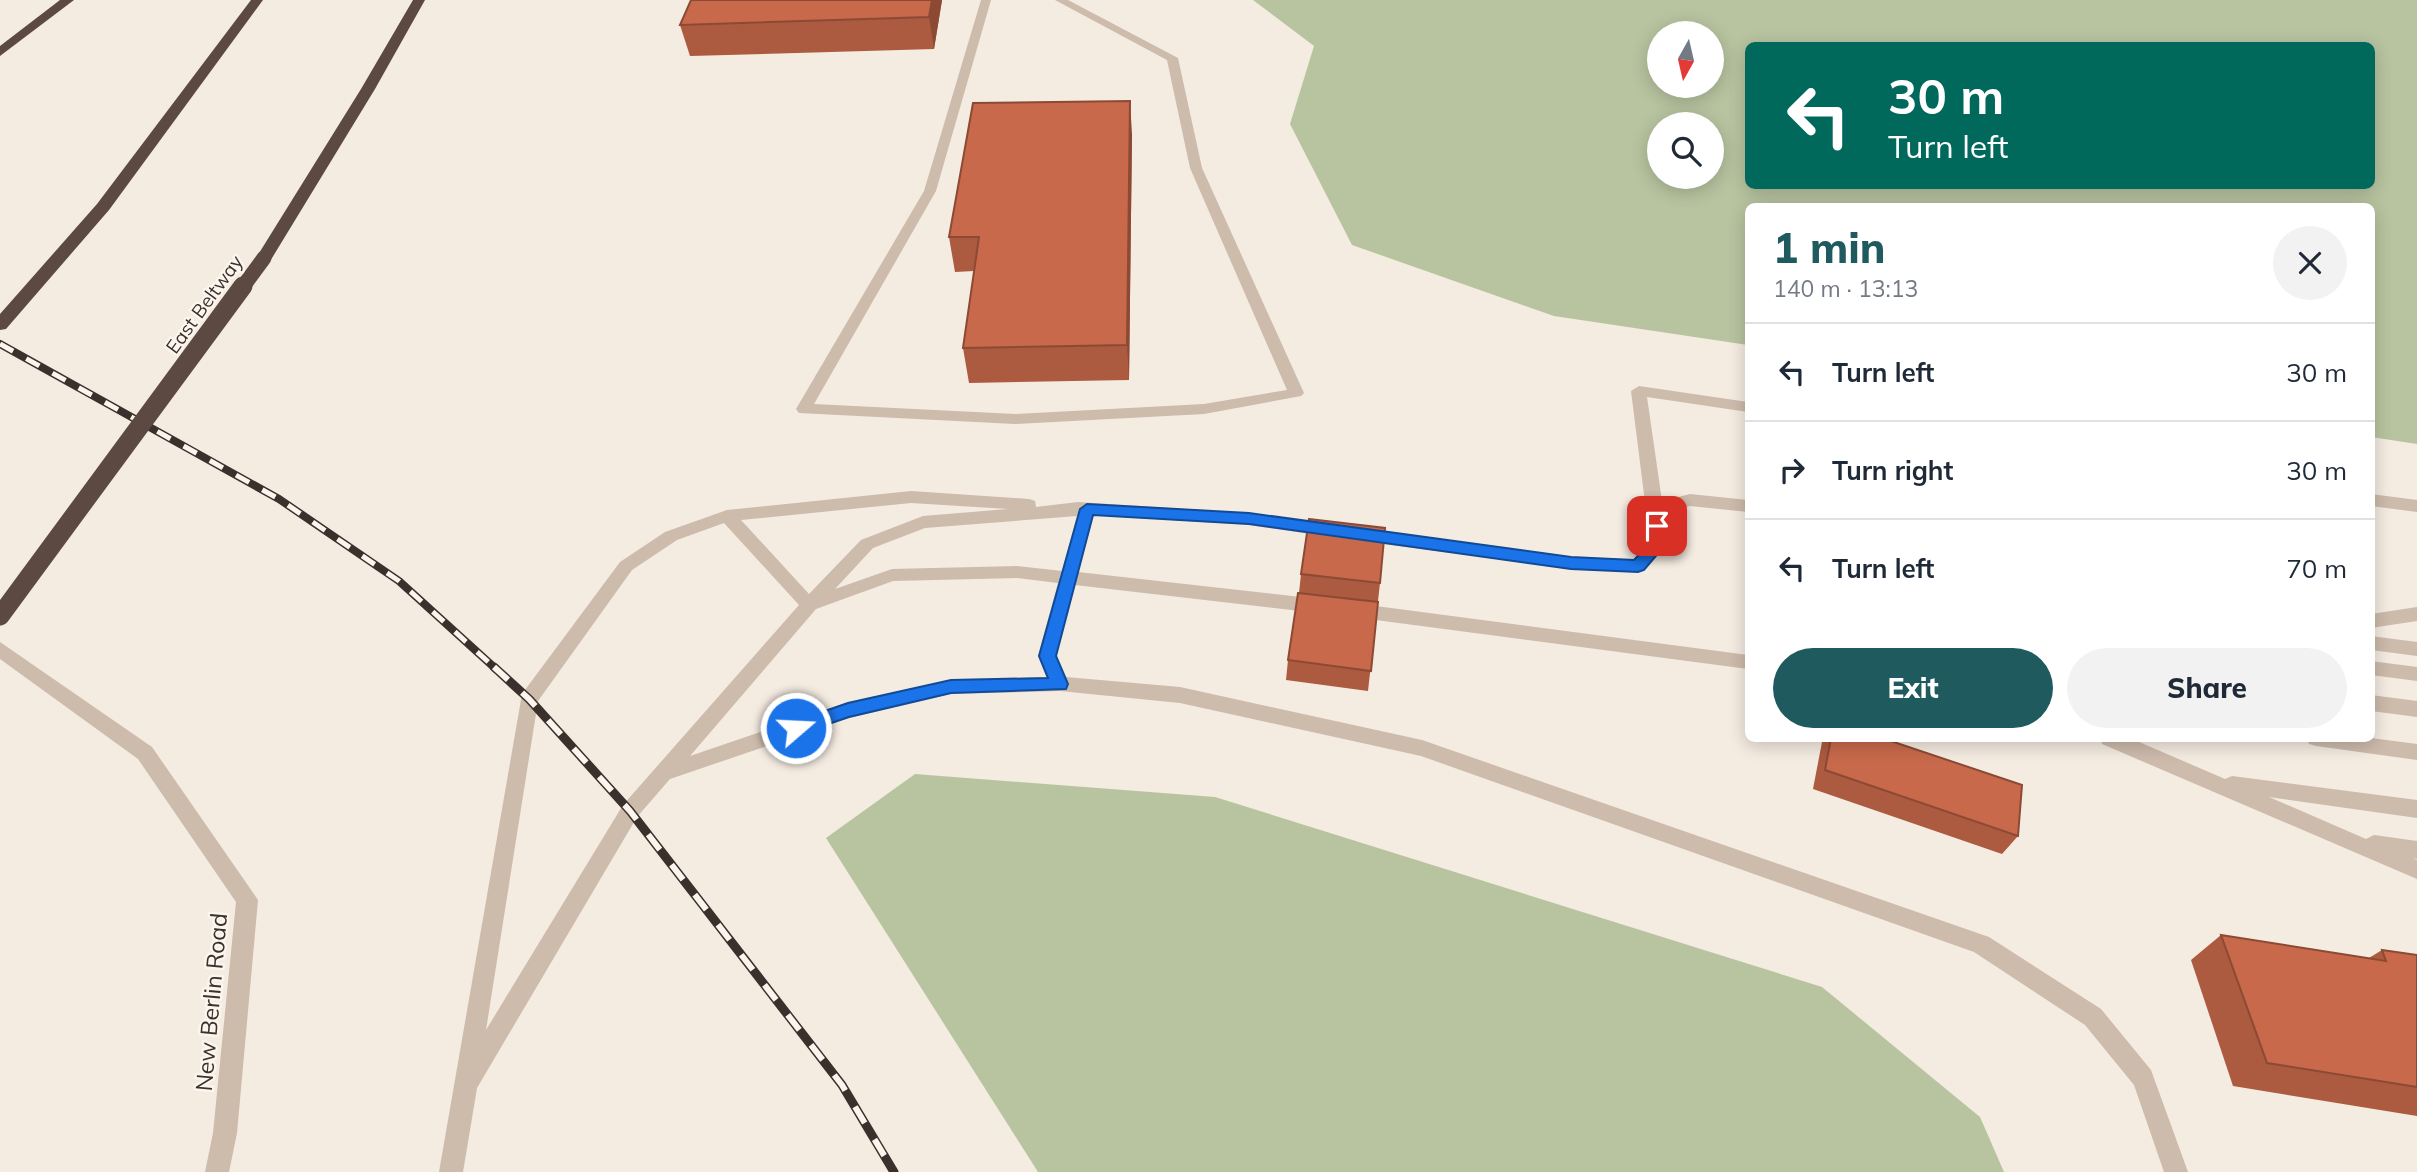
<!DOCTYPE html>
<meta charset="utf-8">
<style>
:root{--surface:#fff;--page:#f2f2f3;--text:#1f2937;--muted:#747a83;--line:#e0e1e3;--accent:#1f5a5e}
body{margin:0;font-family:Mulish,sans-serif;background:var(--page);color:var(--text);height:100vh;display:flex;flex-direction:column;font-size:26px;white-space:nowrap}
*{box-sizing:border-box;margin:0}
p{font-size:23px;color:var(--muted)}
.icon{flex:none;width:38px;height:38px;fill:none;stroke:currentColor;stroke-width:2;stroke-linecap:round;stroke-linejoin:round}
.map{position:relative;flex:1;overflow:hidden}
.sheet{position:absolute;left:1745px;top:203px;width:630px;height:539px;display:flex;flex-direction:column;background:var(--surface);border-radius:10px;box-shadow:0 4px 18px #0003}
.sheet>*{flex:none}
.guide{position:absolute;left:1745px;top:42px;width:630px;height:147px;border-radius:10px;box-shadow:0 4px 18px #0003;background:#00695c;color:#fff;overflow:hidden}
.needle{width:46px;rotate:188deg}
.tools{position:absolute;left:1647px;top:21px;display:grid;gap:14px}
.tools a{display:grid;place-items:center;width:77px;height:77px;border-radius:50%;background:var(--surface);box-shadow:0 4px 18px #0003;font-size:35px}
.pin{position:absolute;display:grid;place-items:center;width:60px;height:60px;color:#fff;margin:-30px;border-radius:14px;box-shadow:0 4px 10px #0006}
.me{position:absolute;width:77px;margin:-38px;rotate:71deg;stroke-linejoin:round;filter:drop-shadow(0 0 5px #0008)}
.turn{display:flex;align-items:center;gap:24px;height:147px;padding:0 28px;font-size:32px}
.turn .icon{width:91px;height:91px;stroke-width:2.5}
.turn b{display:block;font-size:49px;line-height:60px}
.round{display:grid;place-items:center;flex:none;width:74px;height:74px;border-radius:37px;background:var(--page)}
.summary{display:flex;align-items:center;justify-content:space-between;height:119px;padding:0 28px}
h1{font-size:42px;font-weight:800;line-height:52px;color:var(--accent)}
.primary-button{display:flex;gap:14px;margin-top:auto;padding:14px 28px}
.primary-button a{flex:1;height:80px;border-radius:42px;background:var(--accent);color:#fff;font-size:28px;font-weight:800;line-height:80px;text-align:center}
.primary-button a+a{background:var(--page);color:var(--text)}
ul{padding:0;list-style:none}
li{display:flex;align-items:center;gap:21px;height:98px;padding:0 28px;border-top:2px solid var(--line)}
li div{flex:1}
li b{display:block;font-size:26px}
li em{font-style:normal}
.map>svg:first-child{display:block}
.green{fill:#b8c4a0;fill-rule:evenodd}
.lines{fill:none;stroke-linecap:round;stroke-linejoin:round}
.minor{fill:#cdbbac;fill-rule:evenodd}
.highway{fill:#5c4a42;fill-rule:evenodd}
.rail-far1-casing{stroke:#3b302b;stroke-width:8}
.rail-casing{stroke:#3b302b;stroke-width:9}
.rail-far1{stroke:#fbf5ee;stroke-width:5;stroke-dasharray:15;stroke-linecap:butt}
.rail{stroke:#fbf5ee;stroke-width:6;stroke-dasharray:19;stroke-linecap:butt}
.highway-bridge-far1{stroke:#5c4a42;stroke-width:15}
.highway-bridge{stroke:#5c4a42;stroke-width:19}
.wall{fill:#ac5a40}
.shaded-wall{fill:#8c4a34}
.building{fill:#c8694b;stroke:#8c4a34;stroke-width:2}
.route{fill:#1a73e8;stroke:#114b97;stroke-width:2}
.labels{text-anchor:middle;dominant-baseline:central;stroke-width:5;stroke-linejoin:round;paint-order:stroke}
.street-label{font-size:19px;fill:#3b302b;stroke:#fbf5ee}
.near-street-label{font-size:23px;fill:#3b302b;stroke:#fbf5ee}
</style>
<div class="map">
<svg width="2417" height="1172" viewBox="0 0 2417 1172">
<rect width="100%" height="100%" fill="#f4ebe1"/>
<!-- green -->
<g class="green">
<path d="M 1253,0 L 2417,0 L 2417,444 L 2371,437 L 2371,206 L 1748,206 L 1748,345 L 1554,316 L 1352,245 L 1290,124 L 1314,46 ZM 1659,33 L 1712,33 L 1712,86 L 1659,86 ZM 1748,46 L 2371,46 L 2371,186 L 1748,186 ZM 1659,124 L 1712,124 L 1712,177 L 1659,177 Z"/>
<path d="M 915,774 L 1215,797 L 1822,987 L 1980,1117 L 2004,1172 L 1038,1172 L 826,838 Z"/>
</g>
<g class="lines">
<!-- minor -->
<g class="minor">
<path d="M 981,0 L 991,0 L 936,191 L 814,404 L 1015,414 L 1204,404 L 1287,390 L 1190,168 L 1167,60 L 1055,0 L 1068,0 L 1178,58 L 1202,168 L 1304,393 L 1301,396 L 1204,414 L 1015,424 L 799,413 L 796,409 L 924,191 Z"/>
<path d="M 1639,386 L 1748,402 L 1748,412 L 1647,397 L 1662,501 L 1690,494 L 1748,500 L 1748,512 L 1690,506 L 1663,513 L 1667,543 L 1644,570 L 1638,572 L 1571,569 L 1361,541 L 1353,535 L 1361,529 L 1571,557 L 1634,559 L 1650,542 L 1631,391 Z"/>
<path d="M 911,491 L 1029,499 L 1035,501 L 1036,507 L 1078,502 L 1249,513 L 1336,527 L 1338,531 L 1336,535 L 1330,537 L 1249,525 L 1094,515 L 1078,572 L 1318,599 L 1324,601 L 1327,606 L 1324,611 L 1318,613 L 1075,585 L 1056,656 L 1066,677 L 1180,687 L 1422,740 L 1989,937 L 2101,1009 L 2151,1070 L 2188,1172 L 2164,1172 L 2134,1085 L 2085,1025 L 1974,952 L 1421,756 L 1180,703 L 1060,691 L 951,694 L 849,718 L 670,779 L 637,817 L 477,1088 L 463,1172 L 439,1172 L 522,694 L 620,562 L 665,532 L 727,510 ZM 911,503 L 1008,509 L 923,516 L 861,540 L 809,594 L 741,520 ZM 1077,516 L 1062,571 L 1017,566 L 892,569 L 835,589 L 873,548 L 925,528 ZM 724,523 L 799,605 L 623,805 L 486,1030 L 538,701 L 632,570 L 677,540 ZM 1017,578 L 1058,583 L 1038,656 L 1047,677 L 951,680 L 848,702 L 690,756 L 816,609 L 893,581 Z"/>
<path d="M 2371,494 L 2417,500 L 2417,512 L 2371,506 Z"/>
<path d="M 1353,603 L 1748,655 L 1748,669 L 1353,617 L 1347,615 L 1344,610 L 1347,605 Z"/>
<path d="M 2417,607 L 2417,621 L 2371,628 L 2371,614 Z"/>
<path d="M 2371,636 L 2417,642 L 2417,656 L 2371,650 Z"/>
<path d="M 0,642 L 152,747 L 258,900 L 237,1133 L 229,1172 L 205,1172 L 213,1133 L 236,902 L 138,759 L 0,659 Z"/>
<path d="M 2371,661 L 2417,667 L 2417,681 L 2371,675 Z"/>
<path d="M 2371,695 L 2417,701 L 2417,717 L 2371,711 Z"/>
<path d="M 2100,738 L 2130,738 L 2225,779 L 2232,776 L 2417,800 L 2417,818 L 2269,797 L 2366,839 L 2374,835 L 2417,841 L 2417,859 L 2413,858 L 2417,860 L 2417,879 L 2102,744 Z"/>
<path d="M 2307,738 L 2371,738 L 2417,744 L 2417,760 L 2316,746 L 2309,744 Z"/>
</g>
<!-- highway -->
<g class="highway">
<path d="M 60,0 L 74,0 L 0,56 L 0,46 Z"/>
<path d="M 251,0 L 263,0 L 109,210 L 6,329 L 0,330 L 0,314 L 97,204 Z"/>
<path d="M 413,0 L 425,0 L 375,89 L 272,258 L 270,261 L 258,261 L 256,258 L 361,89 Z"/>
</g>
<defs>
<path id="rail-far1" d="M 0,344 L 279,499 L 399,581 L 496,669"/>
<path id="rail" d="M 494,667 L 529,699 L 630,811 L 842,1085 L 894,1172"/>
</defs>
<!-- rail-far1 casing -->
<use href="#rail-far1" class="rail-far1-casing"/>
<!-- rail casing -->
<use href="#rail" class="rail-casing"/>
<!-- rail-far1 -->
<use href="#rail-far1" class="rail-far1"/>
<!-- rail -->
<use href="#rail" class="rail"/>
<!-- highway-bridge-far1 -->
<path class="highway-bridge-far1" d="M 242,288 L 264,258"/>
<!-- highway-bridge -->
<path class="highway-bridge" d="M 0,616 L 243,286"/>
</g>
<!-- wall -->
<g class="wall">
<path d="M 942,0 L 934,49 L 690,56 L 680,25 Z"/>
<path d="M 1132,134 L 1129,380 L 969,383 L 963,348 L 974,271 L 955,272 L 949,237 Z"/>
<path d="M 1301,574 L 1380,583 L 1368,691 L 1286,680 L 1288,660 L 1299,593 Z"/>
<path d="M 1824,738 L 1882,738 L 2018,836 L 2002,854 L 1813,789 L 1822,742 Z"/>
<path d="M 2221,935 L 2369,958 L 2382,950 L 2417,955 L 2417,1116 L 2233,1086 L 2191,960 Z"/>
</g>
<!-- shaded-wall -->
<g class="shaded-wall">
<path d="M 932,0 L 942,0 L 934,49 L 929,17 Z"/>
<path d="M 1130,101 L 1132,134 L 1129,380 L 1127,345 Z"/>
</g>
<!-- building -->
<g class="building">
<path d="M 691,0 L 932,0 L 929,17 L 680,25 Z"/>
<path d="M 1130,101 L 1127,345 L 963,348 L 979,237 L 949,237 L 973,103 Z"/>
<path d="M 1309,519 L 1385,528 L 1380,583 L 1301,574 Z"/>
<path d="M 1298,593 L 1378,602 L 1371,671 L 1288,660 Z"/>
<path d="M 1831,738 L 1882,738 L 2022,785 L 2018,836 L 1825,770 Z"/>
<path d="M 2221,935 L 2386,961 L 2382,950 L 2417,955 L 2417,1087 L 2267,1063 Z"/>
</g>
<!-- route -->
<path class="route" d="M 1087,504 L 1249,513 L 1571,557 L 1634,560 L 1651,542 L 1649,526 L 1657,521 L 1664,526 L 1667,543 L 1644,570 L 1638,572 L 1571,569 L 1249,524 L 1093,515 L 1056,656 L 1068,684 L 1066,689 L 951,693 L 849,717 L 796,735 L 790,733 L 787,728 L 790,723 L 848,703 L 951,680 L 1048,678 L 1039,656 L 1080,509 Z"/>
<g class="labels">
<!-- street labels -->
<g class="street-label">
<text transform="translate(204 304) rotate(-54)">East Beltway</text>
</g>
<!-- near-street labels -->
<g class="near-street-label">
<text transform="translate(211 1002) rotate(-85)">New Berlin Road</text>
</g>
</g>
</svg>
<div class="tools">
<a><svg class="needle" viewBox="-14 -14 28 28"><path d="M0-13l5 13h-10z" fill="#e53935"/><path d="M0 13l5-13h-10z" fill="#747a83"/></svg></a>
<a><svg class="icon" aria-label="search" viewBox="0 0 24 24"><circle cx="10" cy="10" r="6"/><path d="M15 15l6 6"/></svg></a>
</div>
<div class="pin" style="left:1657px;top:526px;background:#d93025"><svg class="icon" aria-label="arrive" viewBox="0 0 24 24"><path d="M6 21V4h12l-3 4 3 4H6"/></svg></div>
<svg class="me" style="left:796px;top:728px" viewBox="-20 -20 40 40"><circle r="17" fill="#1a73e8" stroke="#fff" stroke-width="3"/><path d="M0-11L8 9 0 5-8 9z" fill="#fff"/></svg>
<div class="guide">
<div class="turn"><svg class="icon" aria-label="left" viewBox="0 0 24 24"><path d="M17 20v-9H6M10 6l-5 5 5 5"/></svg><div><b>30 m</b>Turn left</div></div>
</div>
<section class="sheet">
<div class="summary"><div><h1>1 min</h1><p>140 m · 13:13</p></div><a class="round"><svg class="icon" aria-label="close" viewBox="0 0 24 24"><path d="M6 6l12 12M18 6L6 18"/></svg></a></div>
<ul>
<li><svg class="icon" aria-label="left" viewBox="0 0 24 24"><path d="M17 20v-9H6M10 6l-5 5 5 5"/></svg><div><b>Turn left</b></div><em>30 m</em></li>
<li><svg class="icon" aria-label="right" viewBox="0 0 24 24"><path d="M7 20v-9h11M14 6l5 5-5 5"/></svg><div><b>Turn right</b></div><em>30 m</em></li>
<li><svg class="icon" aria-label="left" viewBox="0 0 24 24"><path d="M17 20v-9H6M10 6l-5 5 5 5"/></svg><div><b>Turn left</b></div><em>70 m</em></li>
</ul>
<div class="primary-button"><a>Exit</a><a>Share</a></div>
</section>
</div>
